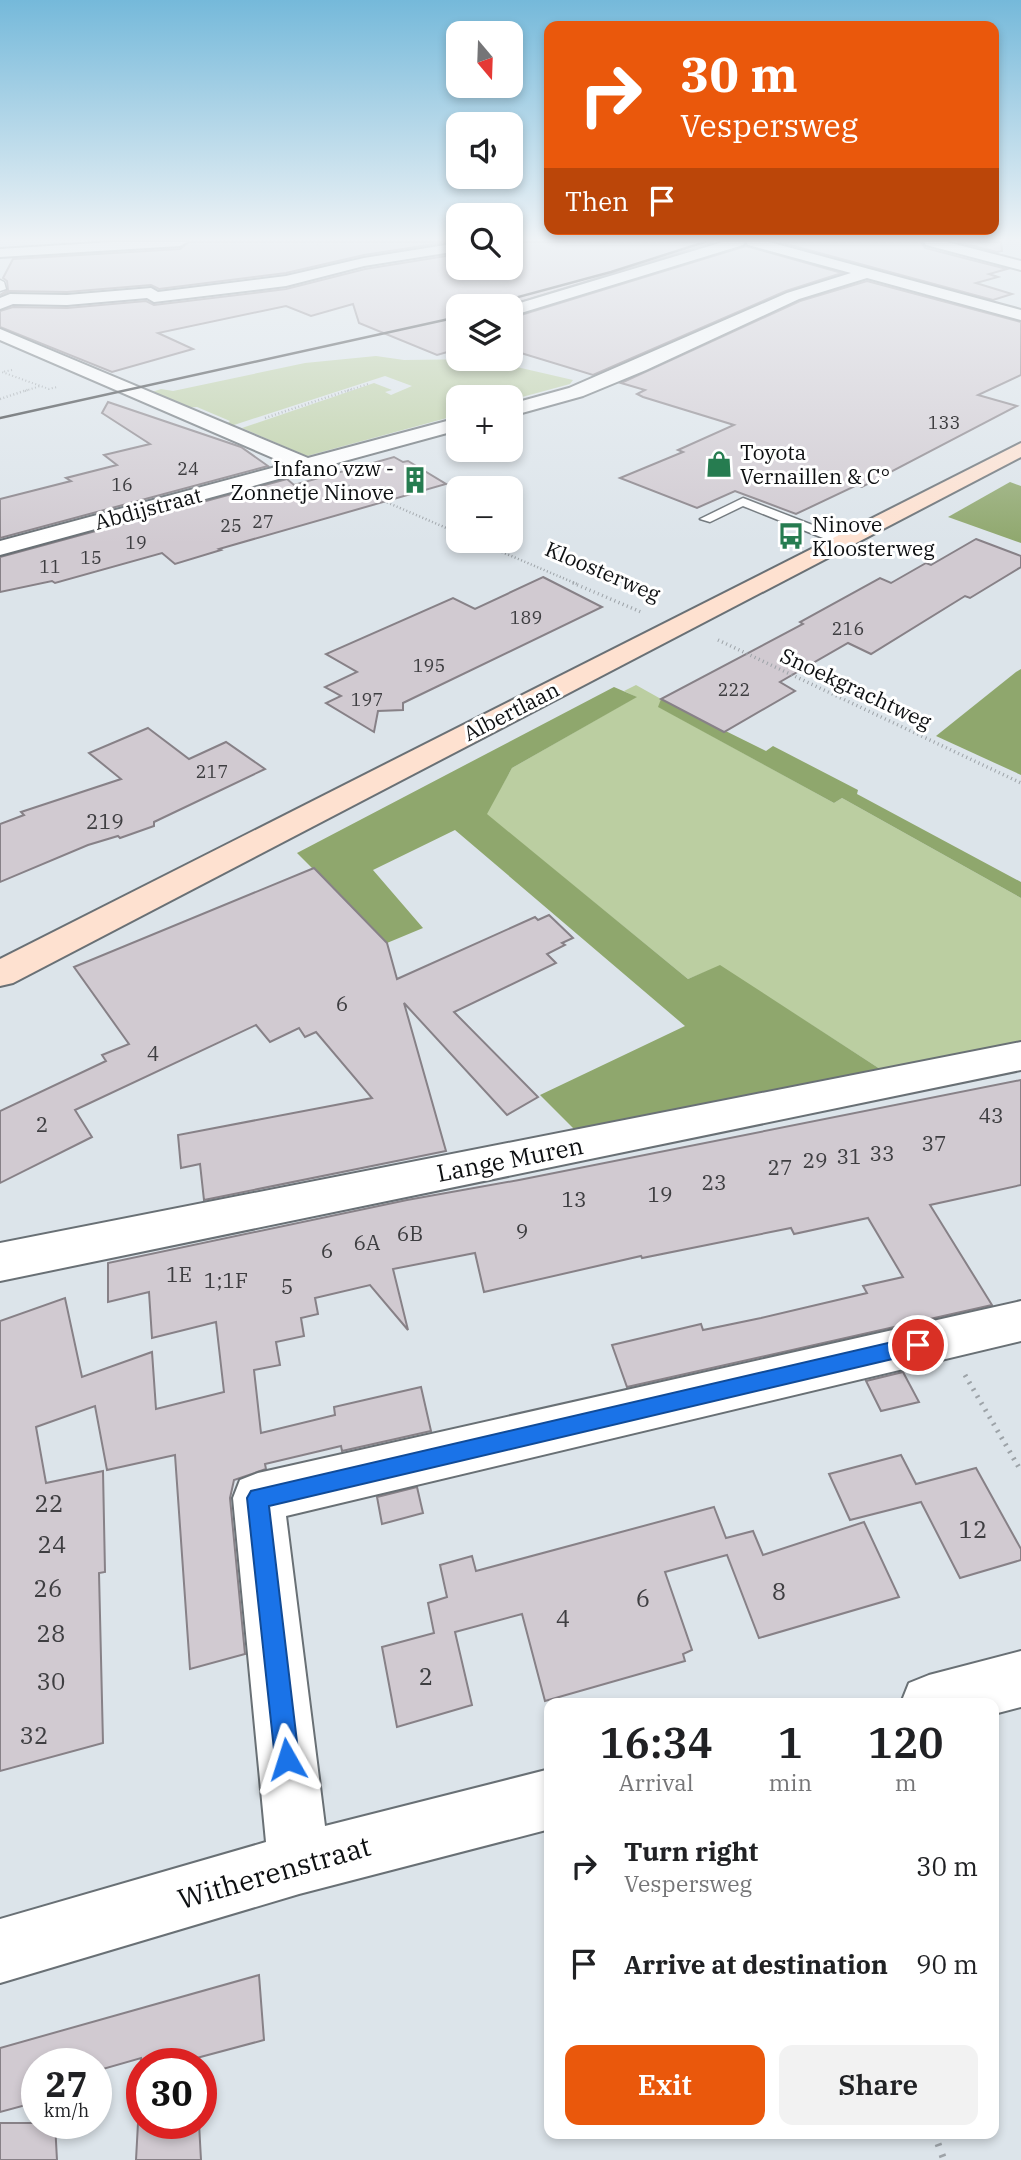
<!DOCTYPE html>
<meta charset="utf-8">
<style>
:root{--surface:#fff;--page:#f2f2f2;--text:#202124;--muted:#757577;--accent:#ea580c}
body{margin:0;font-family:"IBM Plex Serif",serif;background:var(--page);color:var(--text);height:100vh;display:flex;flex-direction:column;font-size:26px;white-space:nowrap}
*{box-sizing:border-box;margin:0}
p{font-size:23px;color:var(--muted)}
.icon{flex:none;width:38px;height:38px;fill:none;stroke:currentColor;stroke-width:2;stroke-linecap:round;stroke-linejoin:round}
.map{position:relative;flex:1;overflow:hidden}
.side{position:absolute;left:544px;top:1698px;width:455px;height:441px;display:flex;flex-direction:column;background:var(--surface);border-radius:14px;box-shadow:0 4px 10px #0003}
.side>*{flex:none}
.banner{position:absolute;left:544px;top:21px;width:455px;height:214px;border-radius:14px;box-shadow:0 4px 10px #0003;background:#ea580c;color:#fff;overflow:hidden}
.needle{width:46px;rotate:161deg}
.buttons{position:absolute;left:446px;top:21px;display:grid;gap:14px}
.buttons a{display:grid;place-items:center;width:77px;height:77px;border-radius:14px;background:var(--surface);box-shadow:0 4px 10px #0003;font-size:35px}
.speed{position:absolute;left:21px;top:2048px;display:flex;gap:14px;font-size:35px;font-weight:700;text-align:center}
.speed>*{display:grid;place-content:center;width:91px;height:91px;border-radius:50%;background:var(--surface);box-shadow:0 4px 10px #0003;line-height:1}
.speed small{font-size:18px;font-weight:400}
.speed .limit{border:10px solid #d22;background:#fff;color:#111}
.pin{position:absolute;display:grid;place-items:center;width:60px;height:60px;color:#fff;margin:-30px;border:4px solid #fff;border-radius:50%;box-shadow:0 2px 7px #0007}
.me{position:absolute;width:77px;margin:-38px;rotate:354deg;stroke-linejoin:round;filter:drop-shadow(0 0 5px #0008)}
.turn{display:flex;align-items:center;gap:24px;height:147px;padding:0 21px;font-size:32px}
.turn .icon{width:91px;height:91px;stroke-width:2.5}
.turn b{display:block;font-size:49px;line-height:60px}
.then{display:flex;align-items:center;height:66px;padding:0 21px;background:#0003;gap:14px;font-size:26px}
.eta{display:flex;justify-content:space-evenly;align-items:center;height:119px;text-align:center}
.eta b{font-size:42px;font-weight:600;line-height:49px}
.primary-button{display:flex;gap:14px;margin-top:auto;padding:14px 21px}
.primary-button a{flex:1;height:80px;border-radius:14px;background:var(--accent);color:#fff;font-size:28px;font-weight:600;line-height:80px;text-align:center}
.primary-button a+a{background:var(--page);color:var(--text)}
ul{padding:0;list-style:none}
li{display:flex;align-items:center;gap:21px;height:98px;padding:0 21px}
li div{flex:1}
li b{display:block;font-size:26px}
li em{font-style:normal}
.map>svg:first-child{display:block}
.green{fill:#bbcea1}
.forest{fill:#8fa76d}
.building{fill:#d1cad1;stroke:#878187;stroke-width:2}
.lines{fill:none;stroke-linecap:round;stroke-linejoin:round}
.lane-casing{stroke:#697075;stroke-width:3}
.street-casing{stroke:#697075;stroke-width:4}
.secondary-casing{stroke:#697075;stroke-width:4}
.path-far4{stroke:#9da3a8;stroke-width:2;stroke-dasharray:1 2.5;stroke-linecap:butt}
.path-far3{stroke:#9da3a8;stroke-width:2.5;stroke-dasharray:1 2.5;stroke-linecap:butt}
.path-far2{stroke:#9da3a8;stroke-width:3.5;stroke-dasharray:1 3.5;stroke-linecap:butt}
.path-far1{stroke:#9da3a8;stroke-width:5;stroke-dasharray:2 6;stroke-linecap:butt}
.path{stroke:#9da3a8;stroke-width:7;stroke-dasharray:2.5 9;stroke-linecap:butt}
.lane{fill:#fff;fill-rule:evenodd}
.street{fill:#fff;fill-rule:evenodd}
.secondary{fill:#fee1d0;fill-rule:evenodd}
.rail{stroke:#2f3235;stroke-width:2.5}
.route{fill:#1a73e8;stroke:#114b97;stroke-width:2}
.labels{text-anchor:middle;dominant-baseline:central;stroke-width:6;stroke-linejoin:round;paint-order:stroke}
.far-number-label{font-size:18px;fill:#3e3e41}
.far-poi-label{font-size:21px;fill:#0d0f11;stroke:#fff;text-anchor:start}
.far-street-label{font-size:21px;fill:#0d0f11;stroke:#fff}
.number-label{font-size:21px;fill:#3e3e41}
.street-label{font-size:24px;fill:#0d0f11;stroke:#fff}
.near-number-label{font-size:24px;fill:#3e3e41}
.near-street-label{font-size:28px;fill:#0d0f11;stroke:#fff}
</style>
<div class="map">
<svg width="1021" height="2160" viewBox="0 0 1021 2160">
<rect width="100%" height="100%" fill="#dce4ea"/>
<!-- green -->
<g class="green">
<path d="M 376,356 L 404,360 L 482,359 L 573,380 L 570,384 L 511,400 L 511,397 L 458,397 L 458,415 L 307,456 L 242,428 L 374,383 L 392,390 L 385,392 L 391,395 L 412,386 L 385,376 L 234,425 L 226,425 L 230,421 L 197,407 L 182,408 L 163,400 L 160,395 L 152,392 L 161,389 L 173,391 L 305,363 Z"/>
<path d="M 636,685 L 661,699 L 659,707 L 834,803 L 842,798 L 1021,898 L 1021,1041 L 880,1069 L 720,966 L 688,979 L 486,814 L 512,768 L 636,697 L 624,691 Z"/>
</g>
<!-- forest -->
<g class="forest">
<path d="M 1010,482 L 1021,486 L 1021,543 L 948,517 Z"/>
<path d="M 1021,669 L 1021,775 L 936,736 L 1016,672 Z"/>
<path d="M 614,687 L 637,697 L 512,768 L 487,814 L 688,979 L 720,965 L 880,1069 L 574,1129 L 540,1095 L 685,1026 L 455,830 L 373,870 L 423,928 L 387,943 L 297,853 Z"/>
<path d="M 661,699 L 766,751 L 773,746 L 858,790 L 857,794 L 1021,882 L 1021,898 L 842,798 L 834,803 L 658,707 Z"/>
</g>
<!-- building -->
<g class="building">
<path d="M 189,242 L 448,242 L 364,255 L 286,273 L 159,289 L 151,285 L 67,292 L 10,291 L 0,295 L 8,290 L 7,281 L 3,278 L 13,259 L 180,249 Z"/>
<path d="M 511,242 L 714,242 L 507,306 L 458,306 L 458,349 L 437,355 L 359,323 L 353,304 L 311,316 L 286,306 L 158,333 L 193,349 L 112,372 L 0,327 L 0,311 L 13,307 L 67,308 L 146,301 L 154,305 L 286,289 L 365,269 L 458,254 L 458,268 L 511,268 Z"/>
<path d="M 779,242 L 921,242 L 925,248 L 1007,269 L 989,274 L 998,277 L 976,283 L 1012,294 L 993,300 Z"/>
<path d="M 957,242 L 1001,242 L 1002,251 L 997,252 Z"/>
<path d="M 746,246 L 842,273 L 786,291 L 593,375 L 511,350 L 511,318 Z"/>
<path d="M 867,281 L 1021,322 L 1021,375 L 978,395 L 1017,406 L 862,487 L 857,485 L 796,514 L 735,491 L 697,508 L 620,478 L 683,452 L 678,450 L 734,425 L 643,397 L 637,394 L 645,390 L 621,383 L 800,301 Z"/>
<path d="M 108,402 L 241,447 L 268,466 L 0,538 L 0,499 L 71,481 L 66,478 L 117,465 L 104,455 L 150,444 L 102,413 Z"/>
<path d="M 394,457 L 403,462 L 408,461 L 446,484 L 219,549 L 221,550 L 175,564 L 162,553 L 55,583 L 52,581 L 0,592 L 0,557 L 287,479 L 294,485 Z"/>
<path d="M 976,539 L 1021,556 L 1021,567 L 970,598 L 965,596 L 871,654 L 848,643 L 780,682 L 795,691 L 724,732 L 661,699 L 803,624 L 800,622 L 880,578 L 891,583 L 926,563 L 931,565 Z"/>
<path d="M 543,577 L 602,607 L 403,703 L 403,710 L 378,711 L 374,732 L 326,703 L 341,696 L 325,687 L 357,672 L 326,654 L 453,598 L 475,609 Z"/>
<path d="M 148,728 L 189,759 L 226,742 L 265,769 L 154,822 L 154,826 L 120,838 L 118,836 L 88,845 L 0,882 L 0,824 L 24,815 L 21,812 L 121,779 L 89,753 Z"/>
<path d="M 314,868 L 387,943 L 397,979 L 535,917 L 538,920 L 549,915 L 573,938 L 562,943 L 565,945 L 547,954 L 556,963 L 454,1012 L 538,1097 L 507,1115 L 404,1003 L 446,1151 L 204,1200 L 200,1164 L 181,1168 L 178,1135 L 372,1098 L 316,1032 L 305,1037 L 299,1028 L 270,1042 L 256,1025 L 75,1110 L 92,1137 L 0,1183 L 0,1111 L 106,1061 L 102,1055 L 129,1044 L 74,967 Z"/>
<path d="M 1021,1080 L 1021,1185 L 930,1205 L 992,1305 L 627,1387 L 612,1345 L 701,1324 L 703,1330 L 761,1318 L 867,1293 L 863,1286 L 903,1277 L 868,1218 L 794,1234 L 791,1228 L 642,1258 L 641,1256 L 484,1292 L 475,1253 L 393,1269 L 408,1330 L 370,1285 L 315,1298 L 318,1314 L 301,1318 L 304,1336 L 276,1342 L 280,1365 L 254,1370 L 261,1433 L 335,1415 L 334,1407 L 421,1387 L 431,1431 L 342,1451 L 341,1446 L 265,1464 L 266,1469 L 234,1480 L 230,1498 L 245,1654 L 190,1669 L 175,1455 L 107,1470 L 95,1406 L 36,1427 L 46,1483 L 103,1471 L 105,1572 L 99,1573 L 103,1743 L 0,1771 L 0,1321 L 65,1298 L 82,1377 L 152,1352 L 156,1409 L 224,1392 L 216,1322 L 152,1338 L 149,1292 L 108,1302 L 108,1263 L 407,1200 L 519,1180 Z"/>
<path d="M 903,1372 L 919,1402 L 881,1411 L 866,1381 Z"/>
<path d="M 901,1455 L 916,1484 L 976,1468 L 1021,1549 L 1021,1560 L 960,1578 L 921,1502 L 850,1520 L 829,1474 Z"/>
<path d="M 417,1487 L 423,1513 L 382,1524 L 377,1497 Z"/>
<path d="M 714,1507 L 726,1538 L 753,1531 L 763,1555 L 864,1522 L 899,1597 L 759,1638 L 727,1555 L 665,1572 L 692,1650 L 683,1654 L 685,1661 L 545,1701 L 522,1614 L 455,1632 L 472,1705 L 397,1727 L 382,1647 L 434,1633 L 428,1603 L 447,1597 L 440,1565 L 472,1556 L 476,1571 Z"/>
<path d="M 259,1975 L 264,2040 L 178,2063 L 142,2063 L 140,2073 L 141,2058 L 96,2071 L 96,2063 L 37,2063 L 37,2102 L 0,2112 L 0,2048 Z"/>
<path d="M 0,2123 L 55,2123 L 57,2160 L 0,2160 Z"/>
<path d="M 138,2123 L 199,2123 L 201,2160 L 136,2160 Z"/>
</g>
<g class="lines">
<defs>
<g id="lane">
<path d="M 0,280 L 4,282 L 6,289 L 0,291 Z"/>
<path d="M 743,498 L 846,538 L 848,541 L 842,545 L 838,544 L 743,506 L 710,522 L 700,519 Z"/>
</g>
<g id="street">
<path d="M 112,242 L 187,242 L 180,246 L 0,257 L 0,249 Z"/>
<path d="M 723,242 L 745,242 L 743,245 L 511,316 L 510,306 Z"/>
<path d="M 746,242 L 769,242 L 1021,310 L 1021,320 L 867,278 L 799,299 L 646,370 L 583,396 L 511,416 L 511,404 L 569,388 L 787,293 L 851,273 L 748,245 Z"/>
<path d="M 924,242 L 947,242 L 1021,261 L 1021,270 L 926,245 Z"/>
<path d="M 458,243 L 458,251 L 364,266 L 286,286 L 154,302 L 147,298 L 67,305 L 13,304 L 0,309 L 0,298 L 10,294 L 67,295 L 151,288 L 158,292 L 286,276 L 364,258 Z"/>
<path d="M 0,329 L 308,458 L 458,418 L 458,430 L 0,555 L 0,541 L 287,464 L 0,340 Z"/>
<path d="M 1021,1042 L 1021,1070 L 0,1281 L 0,1243 Z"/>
<path d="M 1021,1301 L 1021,1341 L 286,1516 L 325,1826 L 550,1769 L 550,1829 L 299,1894 L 0,1983 L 0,1919 L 266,1842 L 233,1498 L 240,1480 L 258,1473 Z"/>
<path d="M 1021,1651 L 1021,1707 L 994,1714 L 994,1703 L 901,1703 L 909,1683 L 929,1675 Z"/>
</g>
<path id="secondary" d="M 1021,443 L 1021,457 L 13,983 L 0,986 L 0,959 Z"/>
</defs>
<!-- lane casing -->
<use href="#lane" class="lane-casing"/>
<!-- street casing -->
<use href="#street" class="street-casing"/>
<!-- secondary casing -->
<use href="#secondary" class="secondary-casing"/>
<!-- path-far4 -->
<g class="path-far4">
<path d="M 310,242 L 320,246"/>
<path d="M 12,370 L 2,372 L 49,389 L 57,387"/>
<path d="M 25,391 L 40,386"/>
<path d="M 347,391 L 368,384"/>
</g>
<!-- path-far3 -->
<g class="path-far3">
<path d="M 0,399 L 30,389"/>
<path d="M 265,418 L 352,389"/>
<path d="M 342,483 L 458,533"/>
<path d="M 476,541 L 577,584"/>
</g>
<!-- path-far2 -->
<g class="path-far2">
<path d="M 573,583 L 641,612"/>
<path d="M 718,640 L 1021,783"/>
</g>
<!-- path-far1 -->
<path class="path-far1" d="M 965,1375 L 1021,1471"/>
<!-- path -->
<path class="path" d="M 934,2133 L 944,2160"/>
<!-- lane -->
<use href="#lane" class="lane"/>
<!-- street -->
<use href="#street" class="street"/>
<!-- secondary -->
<use href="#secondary" class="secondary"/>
<!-- rail -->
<g class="rail">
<path d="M 485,306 L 611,272 L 705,242"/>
<path d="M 0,418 L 458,317"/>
</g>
</g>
<!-- sky -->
<linearGradient id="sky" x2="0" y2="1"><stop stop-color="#75b9da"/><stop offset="0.44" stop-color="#eff3f6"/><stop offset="1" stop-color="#eff3f6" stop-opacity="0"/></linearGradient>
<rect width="1021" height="544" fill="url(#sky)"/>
<!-- route -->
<path class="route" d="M 918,1336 L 924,1339 L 927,1345 L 924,1351 L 918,1353 L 269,1506 L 299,1759 L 296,1767 L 287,1771 L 279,1767 L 275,1759 L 247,1498 L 251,1491 Z"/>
<!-- icons -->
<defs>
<symbol id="shop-bare" viewBox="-9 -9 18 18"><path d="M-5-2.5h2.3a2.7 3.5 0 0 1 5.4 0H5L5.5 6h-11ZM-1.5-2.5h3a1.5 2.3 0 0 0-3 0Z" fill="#267c50" stroke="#fff" stroke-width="2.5" paint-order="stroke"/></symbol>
<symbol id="building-bare" viewBox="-9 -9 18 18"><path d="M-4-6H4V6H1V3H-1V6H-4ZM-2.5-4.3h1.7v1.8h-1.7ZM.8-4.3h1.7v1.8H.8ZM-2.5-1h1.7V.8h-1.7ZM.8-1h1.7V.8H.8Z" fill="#267c50" stroke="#fff" stroke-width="2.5" paint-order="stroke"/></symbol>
<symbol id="bus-bare" viewBox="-9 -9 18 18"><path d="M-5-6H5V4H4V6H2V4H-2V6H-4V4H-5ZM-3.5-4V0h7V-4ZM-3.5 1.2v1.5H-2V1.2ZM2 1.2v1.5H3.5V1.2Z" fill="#267c50" stroke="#fff" stroke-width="2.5" paint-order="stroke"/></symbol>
</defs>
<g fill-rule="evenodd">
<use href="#shop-bare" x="700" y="445" width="38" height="38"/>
<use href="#building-bare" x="396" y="461" width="38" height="38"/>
<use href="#bus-bare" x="772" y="517" width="38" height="38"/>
</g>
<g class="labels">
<!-- far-number labels -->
<g class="far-number-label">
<text x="944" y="422">133</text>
<text x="188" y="468">24</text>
<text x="122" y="484">16</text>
<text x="263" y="521">27</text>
<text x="231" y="525">25</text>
<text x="136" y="542">19</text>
<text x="91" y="557">15</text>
<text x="50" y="566">11</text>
<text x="526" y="617">189</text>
<text x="848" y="628">216</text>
<text x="429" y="665">195</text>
<text x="734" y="689">222</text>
<text x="367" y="699">197</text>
<text x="212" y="771">217</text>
</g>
<!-- far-poi labels -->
<g class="far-poi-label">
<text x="740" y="452">Toyota<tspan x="740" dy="24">Vernaillen &amp; C°</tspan></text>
<text x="394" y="468" text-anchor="end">Infano vzw -<tspan x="394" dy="24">Zonnetje Ninove</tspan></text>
<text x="812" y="524">Ninove<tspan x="812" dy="24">Kloosterweg</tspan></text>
</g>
<!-- far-street labels -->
<g class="far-street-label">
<text transform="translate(148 508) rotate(-15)">Abdijstraat</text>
<text transform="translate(603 571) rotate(23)">Kloosterweg</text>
<text transform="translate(856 688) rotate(25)">Snoekgrachtweg</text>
<text transform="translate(511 711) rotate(-27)">Albertlaan</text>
</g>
<!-- number labels -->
<g class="number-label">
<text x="105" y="821">219</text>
<text x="342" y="1003">6</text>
<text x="153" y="1053">4</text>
<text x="991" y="1115">43</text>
<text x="42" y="1124">2</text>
<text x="934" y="1143">37</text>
<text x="882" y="1153">33</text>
<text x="849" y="1156">31</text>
<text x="815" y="1160">29</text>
<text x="780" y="1167">27</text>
<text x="714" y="1182">23</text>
<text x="660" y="1194">19</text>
<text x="574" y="1199">13</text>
<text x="522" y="1231">9</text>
<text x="410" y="1233">6B</text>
<text x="367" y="1242">6A</text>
<text x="327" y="1250">6</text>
<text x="179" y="1274">1E</text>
<text x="226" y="1280">1;1F</text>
<text x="287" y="1286">5</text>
</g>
<!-- street labels -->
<g class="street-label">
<text transform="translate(510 1159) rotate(-11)">Lange Muren</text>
</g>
<!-- near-number labels -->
<g class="near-number-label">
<text x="49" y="1503">22</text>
<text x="973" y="1529">12</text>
<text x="52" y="1544">24</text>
<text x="48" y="1588">26</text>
<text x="779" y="1591">8</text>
<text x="643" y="1598">6</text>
<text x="563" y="1618">4</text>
<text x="51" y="1633">28</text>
<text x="426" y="1676">2</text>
<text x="51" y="1681">30</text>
<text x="34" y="1735">32</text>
</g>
<!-- near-street labels -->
<g class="near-street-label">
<text transform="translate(274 1872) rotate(-16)">Witherenstraat</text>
</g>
</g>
</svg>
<div class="buttons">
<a><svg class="needle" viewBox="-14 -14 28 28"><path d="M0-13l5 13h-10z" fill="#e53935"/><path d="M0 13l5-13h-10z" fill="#757577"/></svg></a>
<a><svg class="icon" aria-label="sound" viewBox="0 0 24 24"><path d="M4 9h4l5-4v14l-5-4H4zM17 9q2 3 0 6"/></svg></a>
<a><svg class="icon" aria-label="search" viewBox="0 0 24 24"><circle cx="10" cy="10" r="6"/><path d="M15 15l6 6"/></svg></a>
<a><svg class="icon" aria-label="layers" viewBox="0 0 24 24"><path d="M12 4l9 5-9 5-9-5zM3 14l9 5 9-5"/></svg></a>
<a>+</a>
<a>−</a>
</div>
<div class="speed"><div>27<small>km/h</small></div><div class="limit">30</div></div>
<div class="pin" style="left:918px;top:1345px;background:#d93025"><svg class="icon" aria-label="arrive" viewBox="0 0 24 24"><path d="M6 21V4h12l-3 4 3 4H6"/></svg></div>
<svg class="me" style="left:287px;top:1759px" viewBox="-20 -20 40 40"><path d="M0-17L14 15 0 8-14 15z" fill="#1a73e8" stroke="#fff" stroke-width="4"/></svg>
<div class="banner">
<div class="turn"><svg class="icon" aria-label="right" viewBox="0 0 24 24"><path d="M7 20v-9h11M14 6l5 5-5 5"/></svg><div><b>30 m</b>Vespersweg</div></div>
<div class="then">Then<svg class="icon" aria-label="arrive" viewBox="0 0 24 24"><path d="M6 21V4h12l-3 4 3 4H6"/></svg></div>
</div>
<section class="side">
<div class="eta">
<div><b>16:34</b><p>Arrival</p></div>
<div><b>1</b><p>min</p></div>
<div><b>120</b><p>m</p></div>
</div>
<ul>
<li><svg class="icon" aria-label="right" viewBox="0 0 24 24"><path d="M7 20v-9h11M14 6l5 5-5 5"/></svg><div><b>Turn right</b><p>Vespersweg</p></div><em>30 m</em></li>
<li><svg class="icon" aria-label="arrive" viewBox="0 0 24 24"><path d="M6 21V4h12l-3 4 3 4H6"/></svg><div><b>Arrive at destination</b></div><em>90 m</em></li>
</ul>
<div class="primary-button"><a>Exit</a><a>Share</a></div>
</section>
</div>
